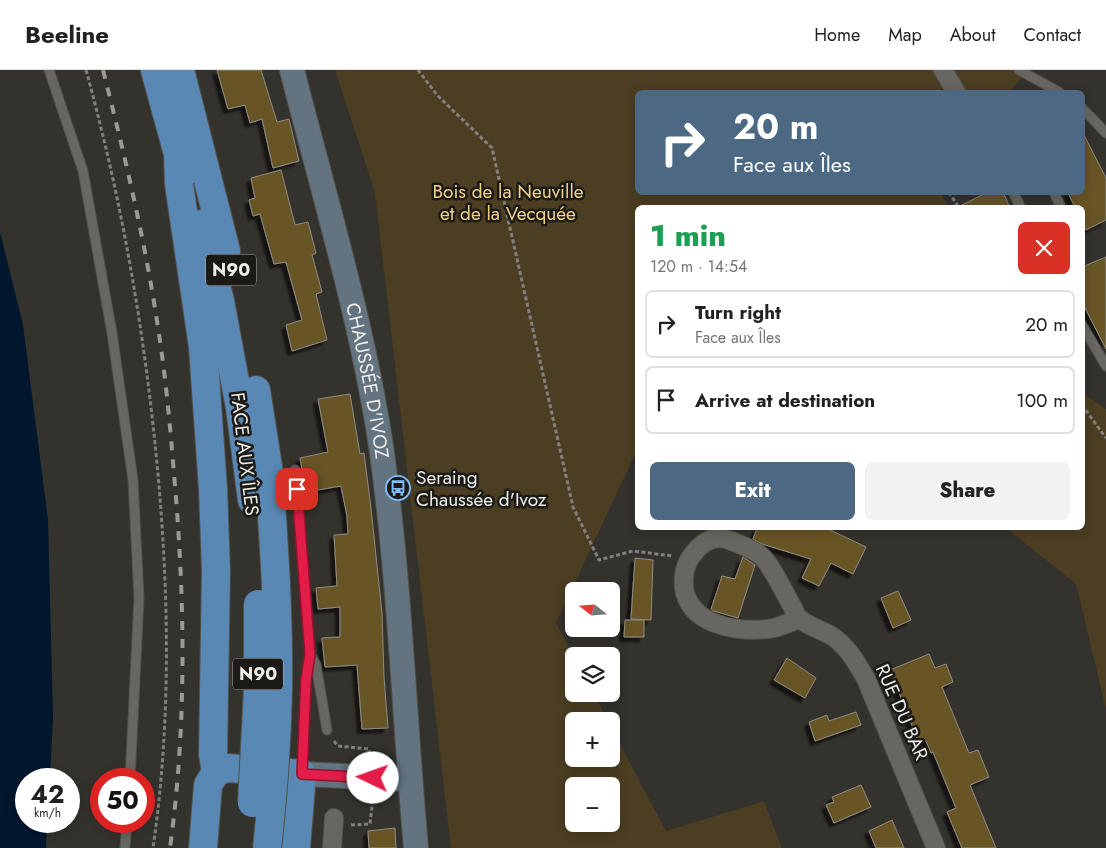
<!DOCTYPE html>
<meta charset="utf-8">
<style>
:root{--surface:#fff;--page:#f2f2f2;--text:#222;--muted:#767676;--line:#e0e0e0;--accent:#4c6883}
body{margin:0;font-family:Jost,sans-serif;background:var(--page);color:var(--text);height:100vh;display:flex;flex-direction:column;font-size:19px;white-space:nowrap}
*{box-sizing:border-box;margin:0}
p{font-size:16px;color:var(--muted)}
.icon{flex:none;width:28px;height:28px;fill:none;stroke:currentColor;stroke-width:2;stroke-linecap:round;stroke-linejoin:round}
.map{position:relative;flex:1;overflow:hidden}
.panel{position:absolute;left:635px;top:135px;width:450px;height:325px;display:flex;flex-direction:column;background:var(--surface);border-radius:8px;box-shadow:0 2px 12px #0003}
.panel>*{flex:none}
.banner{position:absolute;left:635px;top:20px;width:450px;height:105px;border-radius:8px;box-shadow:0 2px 12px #0003;background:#4c6883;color:#fff;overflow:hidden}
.needle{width:32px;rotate:287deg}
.buttons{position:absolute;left:565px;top:512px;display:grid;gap:10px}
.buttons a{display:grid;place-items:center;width:55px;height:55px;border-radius:8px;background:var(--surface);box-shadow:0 2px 12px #0003;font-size:25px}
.speed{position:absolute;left:15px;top:698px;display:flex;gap:10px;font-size:25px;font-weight:700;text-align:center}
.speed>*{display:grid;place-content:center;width:65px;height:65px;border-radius:50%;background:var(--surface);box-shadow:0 2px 12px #0003;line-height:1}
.speed small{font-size:12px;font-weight:400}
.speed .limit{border:8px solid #d22;background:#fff;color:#111}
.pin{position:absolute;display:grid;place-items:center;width:42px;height:42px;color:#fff;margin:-21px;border-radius:10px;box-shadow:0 2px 8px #0006}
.me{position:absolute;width:55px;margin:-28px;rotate:273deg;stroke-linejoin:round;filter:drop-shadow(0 0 4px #0008)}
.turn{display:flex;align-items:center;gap:18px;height:105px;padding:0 15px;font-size:22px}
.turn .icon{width:65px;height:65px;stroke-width:2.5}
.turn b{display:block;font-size:35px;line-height:42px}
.round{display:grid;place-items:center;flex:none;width:52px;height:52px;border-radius:8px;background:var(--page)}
.head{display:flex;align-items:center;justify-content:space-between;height:85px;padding:0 15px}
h1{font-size:30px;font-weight:800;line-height:38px;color:#1e9e55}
.action{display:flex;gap:10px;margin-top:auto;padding:10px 15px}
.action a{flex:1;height:58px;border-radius:8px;background:var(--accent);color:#fff;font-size:20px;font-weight:800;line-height:58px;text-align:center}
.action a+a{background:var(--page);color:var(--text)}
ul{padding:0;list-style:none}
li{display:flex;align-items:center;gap:15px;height:68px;margin:0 10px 8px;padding:0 5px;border:2px solid var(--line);border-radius:8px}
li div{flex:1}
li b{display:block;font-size:19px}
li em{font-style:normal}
header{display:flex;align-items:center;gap:30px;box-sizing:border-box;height:70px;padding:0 25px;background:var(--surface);border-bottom:1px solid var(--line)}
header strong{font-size:24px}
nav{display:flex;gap:28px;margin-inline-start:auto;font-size:18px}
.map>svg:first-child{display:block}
.green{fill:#4b3e22;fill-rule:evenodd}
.water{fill:#01172e}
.building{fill:#685427;stroke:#8e8c86;filter:url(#shadow)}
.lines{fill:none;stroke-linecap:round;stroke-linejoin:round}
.service-casing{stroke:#53514c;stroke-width:11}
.minor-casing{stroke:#53514c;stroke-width:20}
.secondary-casing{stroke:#53514c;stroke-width:26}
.trunk-casing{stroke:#53514c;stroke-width:30}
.path{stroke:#83817d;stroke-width:3;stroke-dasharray:4 2.5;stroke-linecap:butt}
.service{stroke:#686660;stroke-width:9}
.minor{stroke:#686660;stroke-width:18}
.secondary{stroke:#637380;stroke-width:24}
.trunk{stroke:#5a88b5;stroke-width:28}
.rail{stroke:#9b9995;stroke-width:4;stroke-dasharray:9 9;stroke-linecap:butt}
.trunk-bridge-casing{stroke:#53514c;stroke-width:30;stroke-linecap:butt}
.trunk-bridge{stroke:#5a88b5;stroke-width:28}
.route-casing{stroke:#92132f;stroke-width:12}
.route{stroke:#e11d48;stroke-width:9}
.labels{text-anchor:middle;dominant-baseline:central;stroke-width:5;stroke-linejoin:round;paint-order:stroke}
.shield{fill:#1b1a17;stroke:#afaeab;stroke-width:1}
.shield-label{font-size:18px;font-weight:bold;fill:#efedea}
.park-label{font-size:19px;fill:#f1d088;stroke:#1b1a17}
.street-label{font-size:19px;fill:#efedea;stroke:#1b1a17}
.poi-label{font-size:19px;fill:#efedea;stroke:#1b1a17;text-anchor:start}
</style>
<header>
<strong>Beeline</strong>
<nav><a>Home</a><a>Map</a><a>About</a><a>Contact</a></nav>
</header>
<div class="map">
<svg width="1106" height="778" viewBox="0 0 1106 778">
<defs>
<filter id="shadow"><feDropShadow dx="-4.5" dy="4.5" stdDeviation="1" flood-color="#0009"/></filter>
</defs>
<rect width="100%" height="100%" fill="#34322d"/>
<!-- green -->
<g class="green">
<path d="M 335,0 L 1029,0 L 1013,18 L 1011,22 L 953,22 L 945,17 L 937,22 L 638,22 L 638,122 L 939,122 L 949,137 L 638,138 L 637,380 L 556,553 L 574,586 L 574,624 L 594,624 L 608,651 L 574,651 L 574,689 L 611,689 L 611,657 L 666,761 L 764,731 L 782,778 L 451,778 L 375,123 ZM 574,716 L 611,716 L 611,754 L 574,754 Z"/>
<path d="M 1083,320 L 1087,326 L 1106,339 L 1106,639 L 1076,514 L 1006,458 L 1082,458 Z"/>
</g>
<!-- water -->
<path class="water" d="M 0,162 L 23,255 L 48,450 L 53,647 L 50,709 L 26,709 L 26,751 L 47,751 L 46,778 L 0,778 Z"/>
<!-- building -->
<g class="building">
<path d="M 217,0 L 261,0 L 277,52 L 289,49 L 299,91 L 273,98 L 262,49 L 250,53 L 245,35 L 228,39 Z"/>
<path d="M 1082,61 L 1106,108 L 1106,150 L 1086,160 L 1082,152 L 1082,138 L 1075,138 L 1068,122 L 1082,122 Z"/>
<path d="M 281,100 L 295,155 L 308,152 L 316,183 L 312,185 L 322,222 L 316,224 L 327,270 L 292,281 L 286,255 L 302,250 L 286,192 L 274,194 L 260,144 L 253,146 L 249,130 L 255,128 L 251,108 Z"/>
<path d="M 988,122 L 1003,122 L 1010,138 L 956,138 Z"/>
<path d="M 1106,187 L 1106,279 L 1082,232 L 1082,197 Z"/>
<path d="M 350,324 L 360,384 L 364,383 L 371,438 L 382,543 L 384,607 L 388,658 L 362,659 L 357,595 L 325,597 L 322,568 L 340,567 L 340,537 L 318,539 L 316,518 L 337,516 L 334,465 L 348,464 L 347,446 L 341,416 L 306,422 L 300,388 L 328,382 L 318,329 Z"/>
<path d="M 757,458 L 826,458 L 866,477 L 853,504 L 831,493 L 819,516 L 802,508 L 811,489 L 762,474 L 753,469 Z"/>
<path d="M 743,487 L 755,495 L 738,548 L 714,541 L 711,539 L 722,506 L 735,509 Z"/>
<path d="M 635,488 L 653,490 L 651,550 L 631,549 Z"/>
<path d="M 898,521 L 911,550 L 893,558 L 881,528 Z"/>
<path d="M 625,550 L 644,550 L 644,567 L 624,567 Z"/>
<path d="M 929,584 L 935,598 L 946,594 L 953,612 L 942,617 L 969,683 L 978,680 L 989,707 L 970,715 L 996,778 L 962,778 L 947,742 L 956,738 L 933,682 L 931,683 L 926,671 L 919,673 L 890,600 Z"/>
<path d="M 787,588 L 816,608 L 805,628 L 774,610 Z"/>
<path d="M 856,642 L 861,655 L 815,671 L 809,652 L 827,645 L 829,651 Z"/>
<path d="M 861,715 L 871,737 L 834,753 L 826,735 L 834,732 L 832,727 Z"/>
<path d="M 892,750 L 904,778 L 876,778 L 869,761 Z"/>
<path d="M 395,758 L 396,778 L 369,778 L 368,761 Z"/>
</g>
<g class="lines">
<defs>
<g id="service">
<path d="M 49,0 L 83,101 L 112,263 L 133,410 L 139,528 L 130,709"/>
<path d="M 1019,0 L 1059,22"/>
<path d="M 1082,38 L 1106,63"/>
<path d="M 1013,122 L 1021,138"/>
<path d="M 1054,122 L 1061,138"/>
<path d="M 1082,255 L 1106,296"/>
<path d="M 295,400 L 310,584 L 306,611 L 302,701"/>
<path d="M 310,584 L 316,595 L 327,660"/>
<path d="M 125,778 L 127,751"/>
</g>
<g id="minor">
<path d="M 943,0 L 956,22"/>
<path d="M 799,549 C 791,552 782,556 774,558 C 744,563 695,558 685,523 C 682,510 684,495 693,484 C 699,476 707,469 718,468 C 726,467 752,479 760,485 C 770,492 785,524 792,536 C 794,540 796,546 800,549 C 808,556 821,560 830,565 C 846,574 857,593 866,609 L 936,778"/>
<path d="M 332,778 L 334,748"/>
</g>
<g id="secondary">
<path id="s1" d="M 292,0 C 324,126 363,253 382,383 C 400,514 404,646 416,778"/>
<path d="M 302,704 L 409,709"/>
</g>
<g id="trunk">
<path d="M 155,0 L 178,84 L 186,101"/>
<path d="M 180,0 L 226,181"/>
<path d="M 178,84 L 179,114 L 203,277 L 213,419 L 216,500 L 213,684 L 216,702"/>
<path d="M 201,154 L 220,231 L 240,338 L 252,430"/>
<path d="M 256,320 L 269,403"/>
<path d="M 203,778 L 208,715 L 216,702 L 228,698 L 302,704 L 296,778"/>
</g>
</defs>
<!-- service casing -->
<use href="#service" class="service-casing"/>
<!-- minor casing -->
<use href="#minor" class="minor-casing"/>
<!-- secondary casing -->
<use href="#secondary" class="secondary-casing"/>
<!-- trunk casing -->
<use href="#trunk" class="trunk-casing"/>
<!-- path -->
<g class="path">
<path d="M 86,0 C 123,135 145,264 158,404 C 169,529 171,653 153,778"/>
<path d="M 418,0 L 437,25 L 492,78 L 573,437 L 599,490 L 633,481 L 673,486"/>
<path d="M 949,122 L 959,138"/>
<path d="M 1082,335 L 1106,368"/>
<path d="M 334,671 L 338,676 L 369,679 L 370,687"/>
<path d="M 351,755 L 370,754 L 373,728"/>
</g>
<!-- service -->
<use href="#service" class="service"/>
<!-- minor -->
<use href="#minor" class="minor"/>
<!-- secondary -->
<use href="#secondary" class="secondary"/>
<!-- trunk -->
<use href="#trunk" class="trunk"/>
<!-- rail -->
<path class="rail" d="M 103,0 C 124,83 144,166 157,251 C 165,301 170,353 174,404 C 185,529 187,653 170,778"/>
<defs>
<g id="trunk-bridge">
<path d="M 252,733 L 258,619 L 258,534"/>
<path d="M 267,778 C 273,725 277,672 278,619 C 279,547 274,475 269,403"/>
</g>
</defs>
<!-- trunk-bridge casing -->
<use href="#trunk-bridge" class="trunk-bridge-casing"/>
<!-- trunk-bridge -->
<use href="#trunk-bridge" class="trunk-bridge"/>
</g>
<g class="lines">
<defs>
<path id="route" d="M 297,419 L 310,584 L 306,610 L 302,704 L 373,708"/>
</defs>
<!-- route casing -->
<use href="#route" class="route-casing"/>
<!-- route -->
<use href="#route" class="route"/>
</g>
<!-- icons -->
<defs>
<symbol id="bus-ring" viewBox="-11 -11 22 22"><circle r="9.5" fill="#1b1a17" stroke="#80bdfa" stroke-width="1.5"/><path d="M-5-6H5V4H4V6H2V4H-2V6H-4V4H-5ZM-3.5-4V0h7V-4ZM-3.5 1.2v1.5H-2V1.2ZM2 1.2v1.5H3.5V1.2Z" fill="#80bdfa"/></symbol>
</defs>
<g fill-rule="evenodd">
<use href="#bus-ring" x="384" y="404" width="28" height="28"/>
</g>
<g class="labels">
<!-- shield labels -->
<g class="shield">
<rect x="206" y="184.5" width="50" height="31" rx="4"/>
<rect x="233" y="588.5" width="50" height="31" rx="4"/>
</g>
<g class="shield-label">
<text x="231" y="200">N90</text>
<text x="258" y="604">N90</text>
</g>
<!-- park labels -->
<g class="park-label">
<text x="508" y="121">Bois de la Neuville<tspan x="508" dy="22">et de la Vecquée</tspan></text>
</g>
<!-- street labels -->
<g class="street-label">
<text stroke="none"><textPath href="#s1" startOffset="320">CHAUSSÉE D'IVOZ</textPath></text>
<text transform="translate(245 384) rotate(83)">FACE AUX ÎLES</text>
<text transform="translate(902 642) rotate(66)">RUE DU BAR</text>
</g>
<!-- poi labels -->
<g class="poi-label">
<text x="416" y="407">Seraing<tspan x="416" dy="22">Chaussée d'Ivoz</tspan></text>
</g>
</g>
</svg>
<div class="buttons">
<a><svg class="needle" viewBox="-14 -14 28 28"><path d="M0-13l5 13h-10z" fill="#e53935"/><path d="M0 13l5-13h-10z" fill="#767676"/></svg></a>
<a><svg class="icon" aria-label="layers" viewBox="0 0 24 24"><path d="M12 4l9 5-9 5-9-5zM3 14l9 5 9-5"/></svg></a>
<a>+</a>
<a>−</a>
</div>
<div class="speed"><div>42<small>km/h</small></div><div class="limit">50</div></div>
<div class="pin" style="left:297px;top:419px;background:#d93025"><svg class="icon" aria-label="arrive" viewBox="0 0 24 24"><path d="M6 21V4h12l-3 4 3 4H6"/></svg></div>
<svg class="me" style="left:373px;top:708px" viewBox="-20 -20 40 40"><circle r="19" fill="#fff"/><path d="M0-13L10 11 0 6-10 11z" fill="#e11d48"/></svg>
<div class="banner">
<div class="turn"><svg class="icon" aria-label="right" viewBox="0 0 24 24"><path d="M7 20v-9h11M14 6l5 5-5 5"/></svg><div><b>20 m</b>Face aux Îles</div></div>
</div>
<section class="panel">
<div class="head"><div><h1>1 min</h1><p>120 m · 14:54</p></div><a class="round" style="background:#d93025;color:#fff"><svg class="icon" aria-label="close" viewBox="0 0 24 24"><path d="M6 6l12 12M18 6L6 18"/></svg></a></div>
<ul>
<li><svg class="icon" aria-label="right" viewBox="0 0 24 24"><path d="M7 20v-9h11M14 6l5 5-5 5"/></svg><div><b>Turn right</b><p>Face aux Îles</p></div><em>20 m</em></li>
<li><svg class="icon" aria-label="arrive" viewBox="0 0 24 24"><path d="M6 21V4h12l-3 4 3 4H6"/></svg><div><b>Arrive at destination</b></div><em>100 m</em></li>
</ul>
<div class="action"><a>Exit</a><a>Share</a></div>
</section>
</div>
